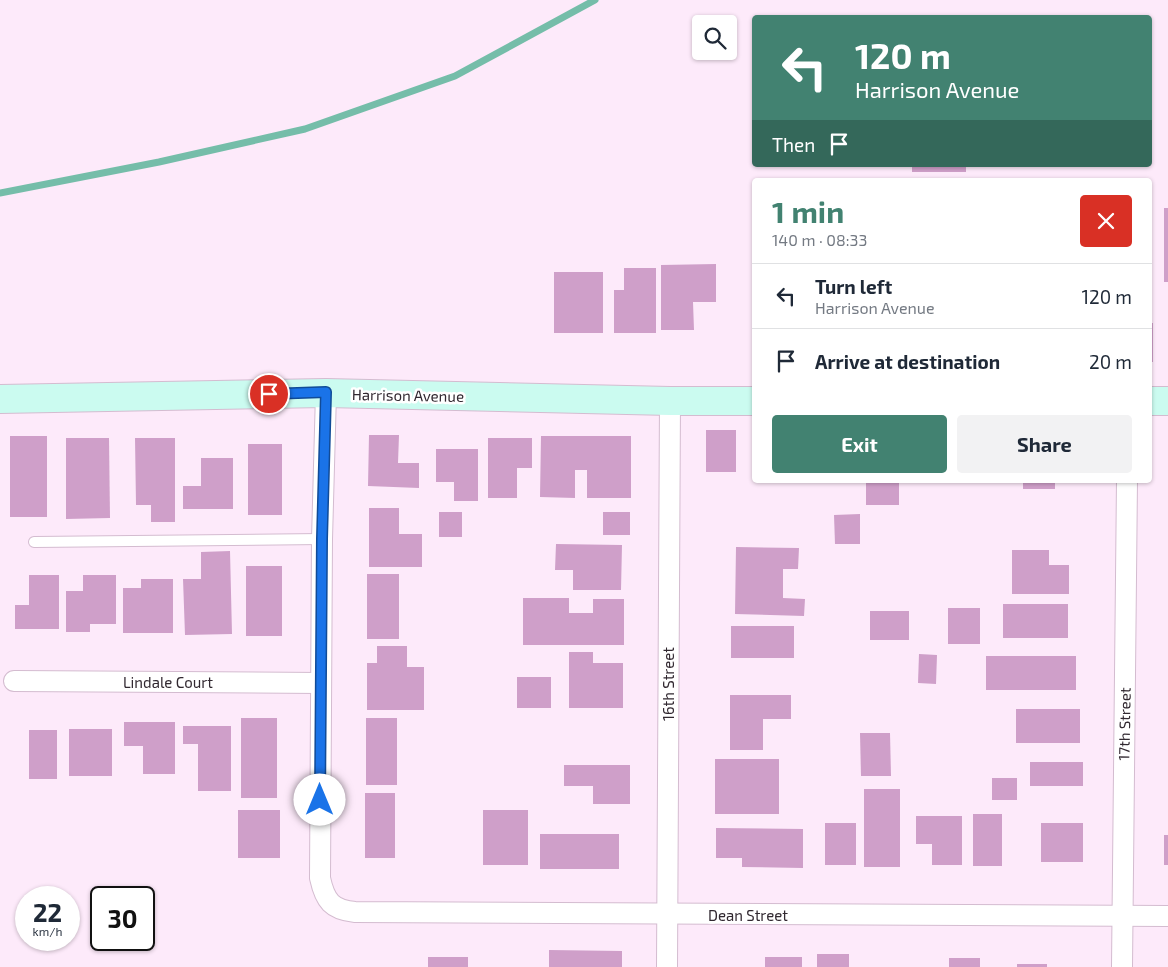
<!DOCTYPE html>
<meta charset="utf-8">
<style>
:root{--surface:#fff;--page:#f2f2f3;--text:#1f2937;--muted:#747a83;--line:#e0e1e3;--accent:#428271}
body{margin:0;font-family:"Exo 2",sans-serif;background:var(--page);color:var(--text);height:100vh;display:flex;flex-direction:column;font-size:19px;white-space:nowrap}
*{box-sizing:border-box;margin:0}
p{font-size:16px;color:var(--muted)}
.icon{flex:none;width:28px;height:28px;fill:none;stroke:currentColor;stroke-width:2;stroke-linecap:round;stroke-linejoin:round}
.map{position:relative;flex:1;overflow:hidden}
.panel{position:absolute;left:752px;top:178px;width:400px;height:305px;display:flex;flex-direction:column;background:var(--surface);border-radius:5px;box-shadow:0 1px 4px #0004}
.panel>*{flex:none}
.guide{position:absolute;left:752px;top:15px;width:400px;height:152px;border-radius:5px;box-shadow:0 1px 4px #0004;background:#428271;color:#fff;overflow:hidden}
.fabs{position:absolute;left:692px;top:15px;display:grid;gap:10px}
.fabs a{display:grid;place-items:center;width:45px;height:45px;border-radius:5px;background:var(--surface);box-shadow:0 1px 4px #0004;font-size:25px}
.speed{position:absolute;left:15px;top:886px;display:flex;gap:10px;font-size:25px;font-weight:700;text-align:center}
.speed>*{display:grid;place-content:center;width:65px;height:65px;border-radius:50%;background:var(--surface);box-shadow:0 1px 4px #0004;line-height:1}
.speed small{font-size:12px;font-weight:400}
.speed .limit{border:2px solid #111;border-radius:8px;background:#fff;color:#111}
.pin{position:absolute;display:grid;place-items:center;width:42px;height:42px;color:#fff;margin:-21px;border:2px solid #fff;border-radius:50%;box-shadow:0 1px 5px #0007}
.me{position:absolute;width:55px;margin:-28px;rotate:0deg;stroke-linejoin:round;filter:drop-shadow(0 0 4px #0008)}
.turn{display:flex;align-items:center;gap:18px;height:105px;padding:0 20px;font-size:22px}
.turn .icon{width:65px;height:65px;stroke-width:2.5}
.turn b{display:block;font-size:35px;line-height:42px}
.then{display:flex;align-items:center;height:48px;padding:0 20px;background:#0003;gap:10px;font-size:19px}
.round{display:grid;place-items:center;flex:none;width:52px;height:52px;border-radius:5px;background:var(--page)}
.head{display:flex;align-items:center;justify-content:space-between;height:85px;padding:0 20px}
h1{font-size:30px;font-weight:700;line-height:38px;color:var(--accent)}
.button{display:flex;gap:10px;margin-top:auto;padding:10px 20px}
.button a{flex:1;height:58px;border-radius:5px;background:var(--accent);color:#fff;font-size:20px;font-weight:700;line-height:58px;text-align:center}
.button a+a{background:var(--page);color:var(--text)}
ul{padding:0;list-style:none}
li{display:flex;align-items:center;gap:15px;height:65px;padding:0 20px;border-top:1px solid var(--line)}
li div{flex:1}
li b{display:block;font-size:19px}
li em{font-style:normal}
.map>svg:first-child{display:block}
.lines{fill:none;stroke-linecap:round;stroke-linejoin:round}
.stream{stroke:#75bda9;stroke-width:7}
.building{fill:#cf9fc9}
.lane-casing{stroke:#d4bcd0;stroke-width:12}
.street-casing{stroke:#d4bcd0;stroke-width:22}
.secondary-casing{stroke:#d4bcd0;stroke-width:30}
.lane{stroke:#fff;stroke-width:10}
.street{stroke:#fff;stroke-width:20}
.secondary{stroke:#cbfbf0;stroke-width:28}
.route-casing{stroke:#114b97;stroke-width:12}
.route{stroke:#1a73e8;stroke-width:9}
.labels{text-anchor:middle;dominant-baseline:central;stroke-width:5;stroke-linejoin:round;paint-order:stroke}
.street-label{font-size:15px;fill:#312830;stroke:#fff}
</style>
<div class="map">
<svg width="1168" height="967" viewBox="0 0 1168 967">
<rect width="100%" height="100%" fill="#fdeafa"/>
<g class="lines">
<!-- stream -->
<path class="stream" d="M 0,193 L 159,162 L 305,129 L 455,76 L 595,0"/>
</g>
<!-- building -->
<g class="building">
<rect x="912" y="165" width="54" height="7"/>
<rect x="1164" y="208" width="4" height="74"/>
<path d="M 716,264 L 716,302 L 693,302 L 694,330 L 661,330 L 661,265 Z"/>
<path d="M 624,268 L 656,268 L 656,333 L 614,333 L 614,290 L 624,290 Z"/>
<rect x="554" y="272" width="49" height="61"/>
<rect x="1150" y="323" width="3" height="39"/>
<rect x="706" y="430" width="30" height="42"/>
<path d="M 369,435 L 399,435 L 398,463 L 419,463 L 419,488 L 368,486 Z"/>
<rect x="10" y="436" width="37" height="81"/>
<path d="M 541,436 L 631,436 L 631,498 L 587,498 L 587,470 L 575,470 L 575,498 L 540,497 Z"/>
<path d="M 66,438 L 109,438 L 110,518 L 66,519 Z"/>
<path d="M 135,438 L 175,438 L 175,522 L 151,522 L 151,505 L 136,505 Z"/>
<path d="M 488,438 L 532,438 L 532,468 L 517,468 L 517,498 L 488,498 Z"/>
<rect x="248" y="444" width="34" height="71"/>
<path d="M 436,449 L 478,449 L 478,501 L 454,501 L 454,482 L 436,482 Z"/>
<path d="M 201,458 L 233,458 L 233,509 L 183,509 L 183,486 L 201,486 Z"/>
<rect x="866" y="480" width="33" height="25"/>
<rect x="1023" y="480" width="32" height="9"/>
<path d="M 369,508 L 399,508 L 399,534 L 422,534 L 422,567 L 369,567 Z"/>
<rect x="439" y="512" width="23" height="25"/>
<rect x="603" y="512" width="27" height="23"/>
<path d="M 860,514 L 860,544 L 835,544 L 834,515 Z"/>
<path d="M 556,544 L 622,545 L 621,590 L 573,590 L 573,570 L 555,570 Z"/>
<path d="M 736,547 L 799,548 L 798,569 L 783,569 L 783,598 L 805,599 L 804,616 L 735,614 Z"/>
<path d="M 1012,550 L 1049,550 L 1049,565 L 1069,565 L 1069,594 L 1012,594 Z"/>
<path d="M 230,551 L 232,634 L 185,635 L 183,579 L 201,579 L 201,552 Z"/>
<rect x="246" y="566" width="36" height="70"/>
<rect x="367" y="574" width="32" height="65"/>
<path d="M 29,575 L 59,575 L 59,629 L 15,629 L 15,605 L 29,605 Z"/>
<path d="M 83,575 L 116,575 L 116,624 L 90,624 L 90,632 L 66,632 L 66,591 L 83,591 Z"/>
<path d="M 141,579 L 173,579 L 173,633 L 123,633 L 123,588 L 141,588 Z"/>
<path d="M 523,598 L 569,598 L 569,613 L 593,613 L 593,599 L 624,599 L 624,645 L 523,645 Z"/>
<rect x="1003" y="604" width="65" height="34"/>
<rect x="948" y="608" width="32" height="36"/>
<rect x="870" y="611" width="39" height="29"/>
<rect x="731" y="626" width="63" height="32"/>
<path d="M 377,646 L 407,646 L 407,667 L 424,667 L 424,710 L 367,710 L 367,663 L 377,663 Z"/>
<path d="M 569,652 L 593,652 L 593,663 L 623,663 L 623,708 L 569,708 Z"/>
<path d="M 919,654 L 937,655 L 936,684 L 918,683 Z"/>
<rect x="986" y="656" width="90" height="34"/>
<rect x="517" y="677" width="34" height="31"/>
<path d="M 730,695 L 791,695 L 791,719 L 763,719 L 763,750 L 730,750 Z"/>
<rect x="1016" y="709" width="64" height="34"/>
<rect x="241" y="718" width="36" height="80"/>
<rect x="366" y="718" width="31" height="67"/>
<path d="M 124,722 L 175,722 L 175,774 L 143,774 L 143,746 L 124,746 Z"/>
<path d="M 183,726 L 231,726 L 231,791 L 198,791 L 198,744 L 183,744 Z"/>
<rect x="69" y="729" width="43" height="47"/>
<rect x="29" y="730" width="28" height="49"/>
<path d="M 860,733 L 890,733 L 891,776 L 861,776 Z"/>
<rect x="715" y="759" width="64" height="55"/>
<rect x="1030" y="762" width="53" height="24"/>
<path d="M 564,765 L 630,765 L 630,804 L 593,804 L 593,786 L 564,786 Z"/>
<rect x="992" y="778" width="25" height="22"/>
<rect x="864" y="789" width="36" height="78"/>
<rect x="365" y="793" width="30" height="65"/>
<rect x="238" y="810" width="42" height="48"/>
<rect x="483" y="810" width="45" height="55"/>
<rect x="973" y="814" width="29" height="52"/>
<path d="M 916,816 L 962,816 L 962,865 L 932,865 L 932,844 L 916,844 Z"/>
<rect x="825" y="823" width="31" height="42"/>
<rect x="1041" y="823" width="42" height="39"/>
<path d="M 716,828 L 803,829 L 803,868 L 742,867 L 742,858 L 716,858 Z"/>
<rect x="540" y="834" width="79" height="35"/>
<rect x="1164" y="835" width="4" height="30"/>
<path d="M 549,950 L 622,951 L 622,967 L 549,967 Z"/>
<rect x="817" y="954" width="32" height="13"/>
<rect x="428" y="957" width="40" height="10"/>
<rect x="765" y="957" width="37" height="10"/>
<rect x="949" y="958" width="31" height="9"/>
<rect x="1017" y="964" width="30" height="3"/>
</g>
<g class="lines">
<defs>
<path id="lane" d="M 34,542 L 322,539"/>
<g id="street">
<path d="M 326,393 L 322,539 L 320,878 C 325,901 332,910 355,912 L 1168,916"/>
<path d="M 14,681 L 321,683"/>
<path d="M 667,967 L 670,401"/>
<path d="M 1122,967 L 1127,480"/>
</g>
<g id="secondary">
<path d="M 0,399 L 326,393 L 670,401 L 755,401"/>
<path d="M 1150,401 L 1168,401"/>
</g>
</defs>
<!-- lane casing -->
<use href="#lane" class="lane-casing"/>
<!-- street casing -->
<use href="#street" class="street-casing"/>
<!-- secondary casing -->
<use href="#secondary" class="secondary-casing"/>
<!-- lane -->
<use href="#lane" class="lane"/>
<!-- street -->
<use href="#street" class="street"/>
<!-- secondary -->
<use href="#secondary" class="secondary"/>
</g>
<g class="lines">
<defs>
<path id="route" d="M 269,394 L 326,392 L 322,539 L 320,800"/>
</defs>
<!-- route casing -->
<use href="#route" class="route-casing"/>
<!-- route -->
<use href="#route" class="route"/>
</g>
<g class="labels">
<!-- street labels -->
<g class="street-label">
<text transform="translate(408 395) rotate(1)">Harrison Avenue</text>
<text x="168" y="682">Lindale Court</text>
<text transform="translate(668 684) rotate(-90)">16th Street</text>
<text transform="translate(1124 724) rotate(-89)">17th Street</text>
<text x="748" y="915">Dean Street</text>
</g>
</g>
</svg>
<div class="fabs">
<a><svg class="icon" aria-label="search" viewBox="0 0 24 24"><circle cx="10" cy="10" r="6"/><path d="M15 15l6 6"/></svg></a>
</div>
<div class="speed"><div>22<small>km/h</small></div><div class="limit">30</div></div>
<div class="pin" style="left:269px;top:394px;background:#d93025"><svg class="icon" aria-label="arrive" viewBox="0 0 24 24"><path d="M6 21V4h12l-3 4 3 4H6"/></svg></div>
<svg class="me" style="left:320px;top:800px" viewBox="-20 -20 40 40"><circle r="19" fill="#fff"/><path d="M0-13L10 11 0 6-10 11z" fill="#1a73e8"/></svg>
<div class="guide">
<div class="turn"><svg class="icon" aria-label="left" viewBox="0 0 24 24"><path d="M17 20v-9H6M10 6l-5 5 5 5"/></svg><div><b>120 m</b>Harrison Avenue</div></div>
<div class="then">Then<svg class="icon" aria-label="arrive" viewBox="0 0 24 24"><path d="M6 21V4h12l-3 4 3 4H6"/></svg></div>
</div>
<section class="panel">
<div class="head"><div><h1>1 min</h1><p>140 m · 08:33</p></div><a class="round" style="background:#d93025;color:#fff"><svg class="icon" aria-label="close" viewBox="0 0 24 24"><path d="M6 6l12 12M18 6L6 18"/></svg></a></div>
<ul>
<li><svg class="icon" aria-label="left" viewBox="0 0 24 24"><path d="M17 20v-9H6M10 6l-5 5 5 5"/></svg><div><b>Turn left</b><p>Harrison Avenue</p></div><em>120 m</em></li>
<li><svg class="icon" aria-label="arrive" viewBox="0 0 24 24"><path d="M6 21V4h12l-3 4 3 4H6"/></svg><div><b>Arrive at destination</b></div><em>20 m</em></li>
</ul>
<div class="button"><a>Exit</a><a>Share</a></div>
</section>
</div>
